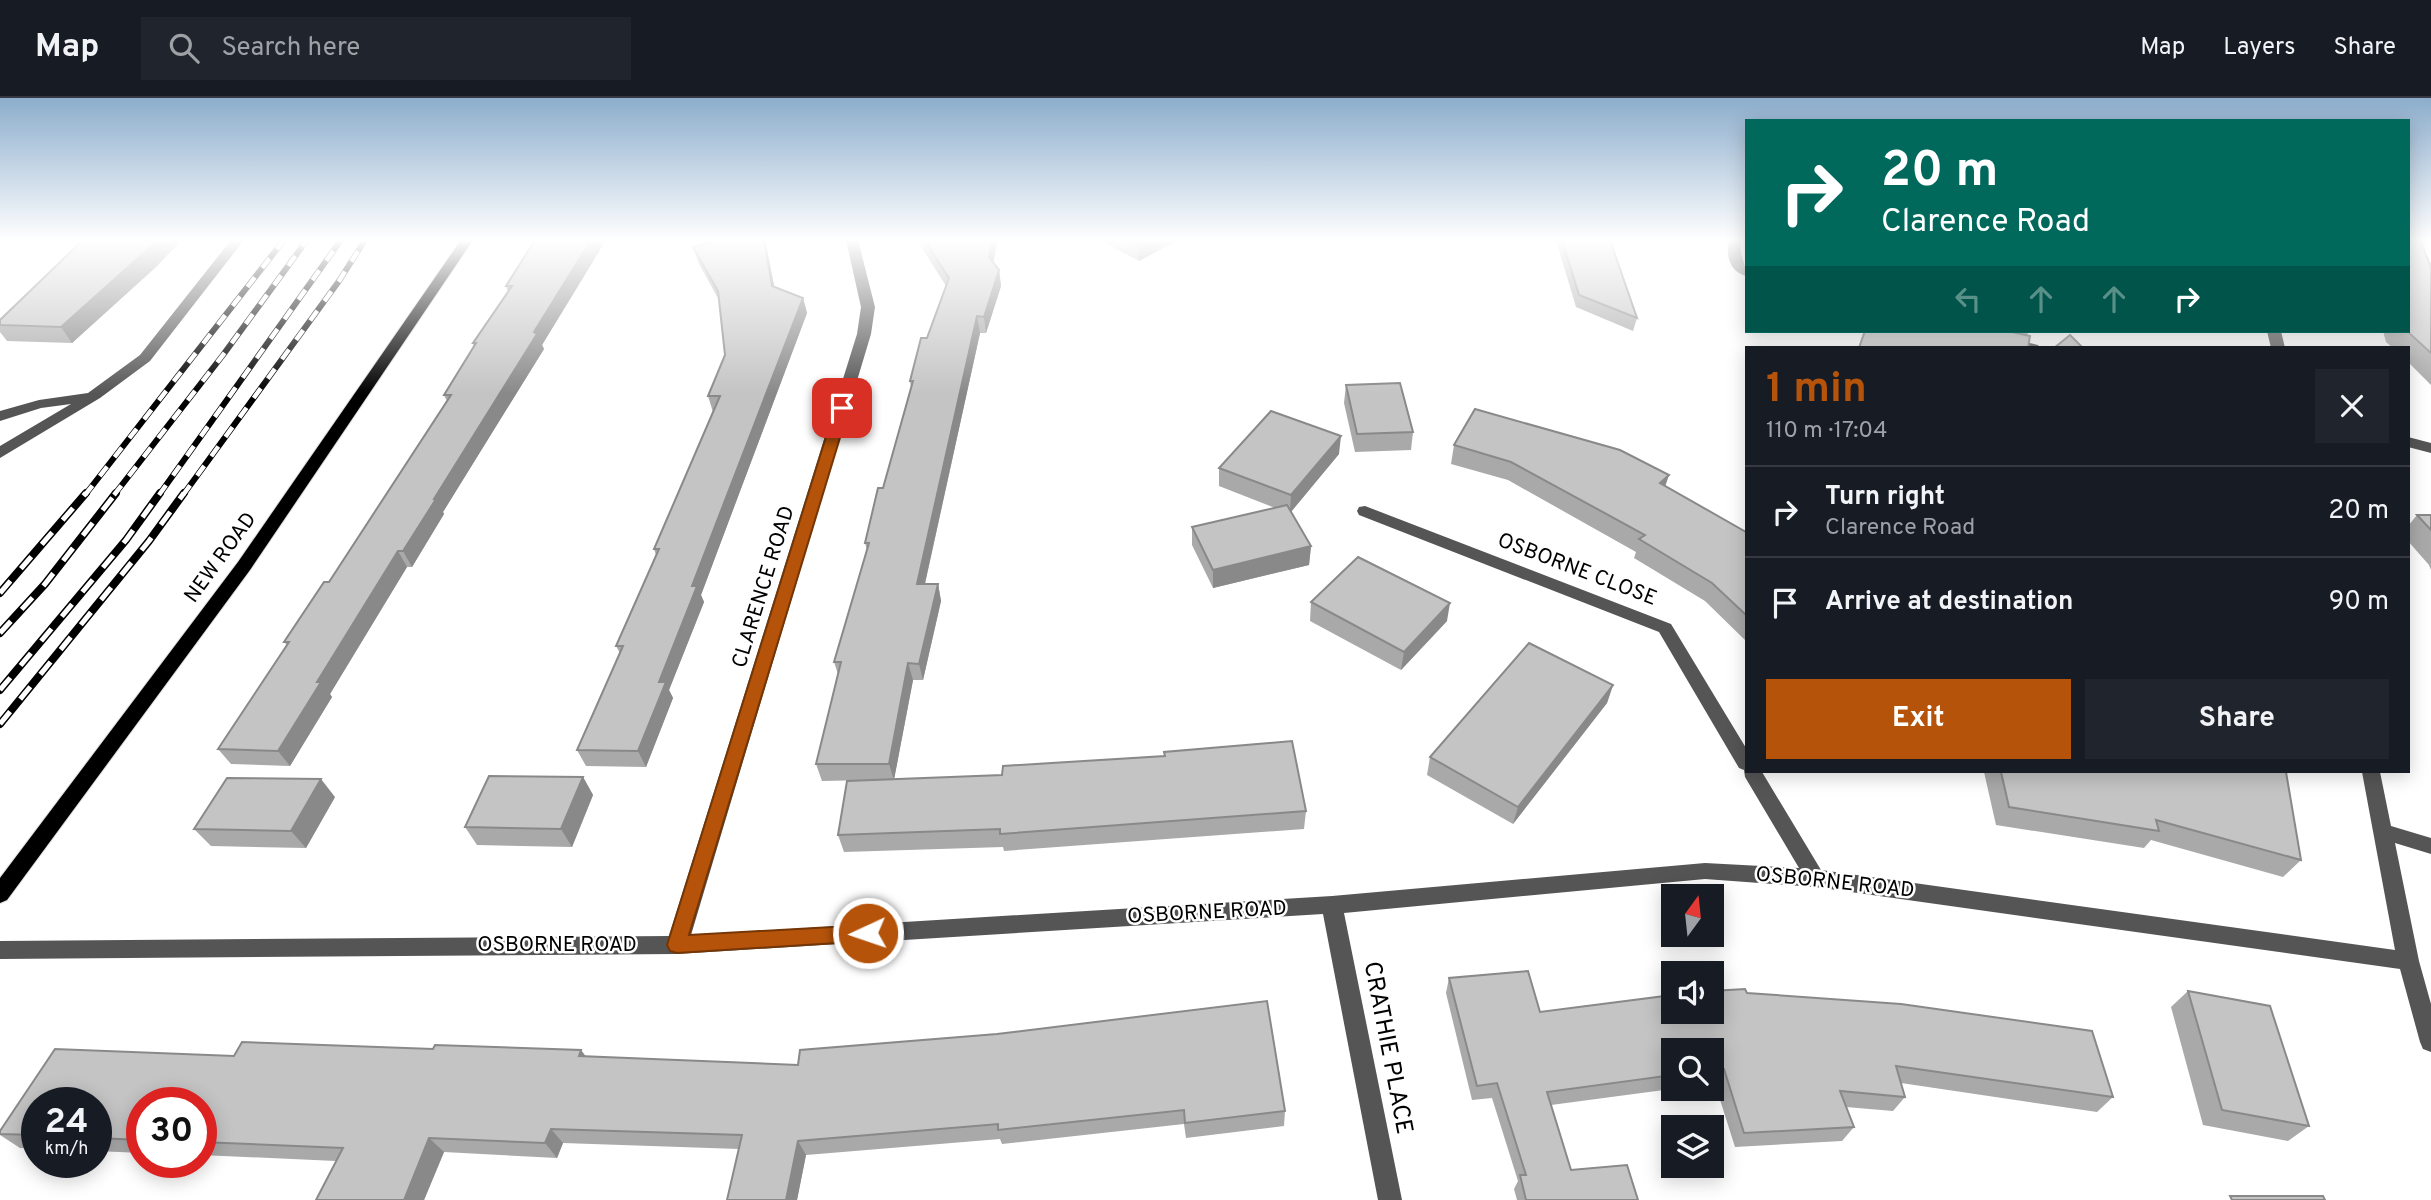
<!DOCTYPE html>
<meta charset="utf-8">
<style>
:root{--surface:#171b24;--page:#20242c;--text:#f1f3f6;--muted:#9ea1a6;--line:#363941;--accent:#b45309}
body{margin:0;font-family:Overpass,sans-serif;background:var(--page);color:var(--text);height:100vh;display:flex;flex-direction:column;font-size:26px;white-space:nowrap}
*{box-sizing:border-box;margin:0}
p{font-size:23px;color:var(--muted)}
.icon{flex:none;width:38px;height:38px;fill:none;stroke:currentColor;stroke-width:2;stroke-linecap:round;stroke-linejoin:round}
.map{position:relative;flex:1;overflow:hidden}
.sheet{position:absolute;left:1745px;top:248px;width:665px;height:427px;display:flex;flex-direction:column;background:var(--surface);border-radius:0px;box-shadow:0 4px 18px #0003}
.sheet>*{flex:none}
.top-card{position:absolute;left:1745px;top:21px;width:665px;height:214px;border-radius:0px;box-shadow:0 4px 18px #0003;background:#00695c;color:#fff;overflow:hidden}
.needle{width:46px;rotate:15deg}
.tools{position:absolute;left:1661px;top:786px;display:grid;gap:14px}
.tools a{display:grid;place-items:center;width:63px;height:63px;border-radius:0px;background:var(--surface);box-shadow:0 4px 18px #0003;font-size:35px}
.speed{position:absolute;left:21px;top:989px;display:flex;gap:14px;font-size:35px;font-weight:700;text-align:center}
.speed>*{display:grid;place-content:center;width:91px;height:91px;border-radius:50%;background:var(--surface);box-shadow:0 4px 18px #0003;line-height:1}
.speed small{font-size:18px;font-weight:400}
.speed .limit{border:10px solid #d22;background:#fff;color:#111}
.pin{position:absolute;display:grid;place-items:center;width:60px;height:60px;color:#fff;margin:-30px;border-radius:14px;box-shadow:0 4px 10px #0006}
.me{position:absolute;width:77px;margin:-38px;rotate:267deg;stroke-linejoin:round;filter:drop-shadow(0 0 5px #0008)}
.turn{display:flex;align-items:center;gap:24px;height:147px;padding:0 21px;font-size:32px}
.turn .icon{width:91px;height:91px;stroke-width:2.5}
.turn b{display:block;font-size:49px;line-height:60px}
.lanes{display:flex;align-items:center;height:66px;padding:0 21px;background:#0003;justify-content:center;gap:35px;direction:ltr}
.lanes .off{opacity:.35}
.round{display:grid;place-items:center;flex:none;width:74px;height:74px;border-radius:0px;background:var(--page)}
.head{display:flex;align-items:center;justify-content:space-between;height:119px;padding:0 21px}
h1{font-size:42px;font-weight:700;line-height:52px;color:var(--accent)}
.cta{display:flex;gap:14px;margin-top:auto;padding:14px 21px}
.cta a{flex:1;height:80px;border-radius:0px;background:var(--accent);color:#fff;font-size:28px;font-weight:700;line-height:80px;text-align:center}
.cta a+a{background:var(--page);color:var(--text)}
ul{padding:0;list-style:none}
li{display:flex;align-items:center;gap:21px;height:91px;padding:0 21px;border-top:2px solid var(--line)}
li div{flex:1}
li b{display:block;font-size:26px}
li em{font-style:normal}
header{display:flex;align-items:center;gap:42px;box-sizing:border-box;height:98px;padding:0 35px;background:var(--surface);border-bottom:2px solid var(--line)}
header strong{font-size:33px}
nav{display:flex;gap:38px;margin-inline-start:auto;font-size:24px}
.search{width:490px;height:63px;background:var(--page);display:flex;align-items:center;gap:18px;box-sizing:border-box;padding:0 24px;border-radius:0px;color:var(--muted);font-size:26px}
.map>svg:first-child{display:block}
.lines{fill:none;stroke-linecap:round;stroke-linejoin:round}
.major-casing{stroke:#dbdbdb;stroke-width:2}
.minor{fill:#555;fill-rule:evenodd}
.major{fill:#000;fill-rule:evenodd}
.rail-far1-casing{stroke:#000;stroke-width:6}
.rail-casing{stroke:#000;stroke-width:8}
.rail-far1{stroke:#fff;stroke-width:4.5;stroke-dasharray:12;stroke-linecap:butt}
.rail{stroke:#fff;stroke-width:5;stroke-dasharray:16;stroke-linecap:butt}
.wall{fill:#a9a9a9}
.shaded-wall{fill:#898989}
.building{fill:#c4c4c4;stroke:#898989;stroke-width:2}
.route{fill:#b45309;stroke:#753606;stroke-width:2}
.labels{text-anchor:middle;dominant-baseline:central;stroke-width:5;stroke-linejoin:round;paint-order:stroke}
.street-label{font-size:21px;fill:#000;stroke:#fff}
.near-street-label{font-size:24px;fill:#000;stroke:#fff}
</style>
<header>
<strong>Map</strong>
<div class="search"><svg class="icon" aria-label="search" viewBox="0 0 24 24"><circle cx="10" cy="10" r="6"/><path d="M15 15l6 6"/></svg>Search here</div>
<nav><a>Map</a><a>Layers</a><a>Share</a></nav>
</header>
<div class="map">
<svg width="2431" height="1102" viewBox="0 0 2431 1102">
<rect width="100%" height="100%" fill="#fff"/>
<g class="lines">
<defs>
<path id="major" d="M 461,142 L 473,142 L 250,472 L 7,802 L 0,805 L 0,780 L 238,464 Z"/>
</defs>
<!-- major casing -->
<use href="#major" class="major-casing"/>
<!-- minor -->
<g class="minor">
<path d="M 231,142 L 244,142 L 150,263 L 100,300 L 0,360 L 0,348 L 71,306 L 41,310 L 0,323 L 0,313 L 39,302 L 88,295 L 140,257 Z"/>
<path d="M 846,142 L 858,142 L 875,209 L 871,236 L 691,837 L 1332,798 L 1705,765 L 1799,770 L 1745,679 L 1744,672 L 1739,670 L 1659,534 L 1359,417 L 1357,413 L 1359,409 L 1365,408 L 1671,526 L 1746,650 L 1746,674 L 1762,674 L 1821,772 L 2395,852 L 2362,674 L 2380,674 L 2391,728 L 2431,740 L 2431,756 L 2395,745 L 2419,863 L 2431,906 L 2431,954 L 2423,951 L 2420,944 L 2400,871 L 1815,789 L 1705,781 L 1344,815 L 1402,1102 L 1378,1102 L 1323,816 L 677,856 L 0,861 L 0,843 L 669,838 L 857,236 L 861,209 Z"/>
<path d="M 1729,142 L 1741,142 C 1739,157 1746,165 1746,178 C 1729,173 1726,158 1729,142 Z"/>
<path d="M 1957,233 L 1980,233 L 2038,247 L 2040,250 L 2017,250 L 1959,236 Z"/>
<path d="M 2267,233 L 2281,233 L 2285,250 L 2271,250 Z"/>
<path d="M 2408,339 L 2431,345 L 2431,355 L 2408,349 Z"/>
</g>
<!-- major -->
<use href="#major" class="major"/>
<defs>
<g id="rail-far1">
<path d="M 85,397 L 284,142"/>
<path d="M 114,397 L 223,257 L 307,142"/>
<path d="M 159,397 L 341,142"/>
<path d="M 183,397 L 339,183 L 365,142"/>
</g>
<g id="rail">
<path d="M 0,495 L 86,395"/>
<path d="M 0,535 L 45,486 L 116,395"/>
<path d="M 0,592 L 126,442 L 160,395"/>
<path d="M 0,626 L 149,443 L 184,395"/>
</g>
</defs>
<!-- rail-far1 casing -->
<use href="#rail-far1" class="rail-far1-casing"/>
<!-- rail casing -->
<use href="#rail" class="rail-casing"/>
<!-- rail-far1 -->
<use href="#rail-far1" class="rail-far1"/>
<!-- rail -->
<use href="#rail" class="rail"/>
</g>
<!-- wall -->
<g class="wall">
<path d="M 535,142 L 606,142 L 542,247 L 544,251 L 443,414 L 444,416 L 412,469 L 407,469 L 330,596 L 332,599 L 290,668 L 231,666 L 218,651 L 287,547 L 284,544 L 329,484 L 447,303 L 444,297 L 474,249 L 473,245 L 508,194 L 506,188 Z"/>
<path d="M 719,142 L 765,142 L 774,188 L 803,200 L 807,215 L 701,497 L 704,504 L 669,592 L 673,600 L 646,669 L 586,668 L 577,652 L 620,555 L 616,548 L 656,457 L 654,451 L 713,314 L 708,298 L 725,257 L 719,202 L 698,164 L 693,149 Z"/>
<path d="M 917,142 L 997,142 L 993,165 L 999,172 L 1001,188 L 986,235 L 980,235 L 925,486 L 938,486 L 941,503 L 923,582 L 913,582 L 894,681 L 1306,713 L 1304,731 L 1004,753 L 1003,749 L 844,754 L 838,737 L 872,682 L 822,683 L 816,666 L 838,576 L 834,564 L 867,452 L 865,445 L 883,390 L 911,289 L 910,283 L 946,188 Z"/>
<path d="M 1100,142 L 1178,142 L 1139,163 Z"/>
<path d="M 1556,142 L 1610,142 L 1637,220 L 1633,233 L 1576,209 Z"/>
<path d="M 157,168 L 72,245 L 7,243 L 0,234 L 0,222 Z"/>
<path d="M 2431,169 L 2431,287 L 2408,264 L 2408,250 L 2393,250 L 2386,244 L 2383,233 L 2408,233 Z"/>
<path d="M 1864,233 L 2029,233 L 2027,237 L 2028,250 L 1858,250 Z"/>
<path d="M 1346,287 L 1413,334 L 1411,352 L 1355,354 L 1344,305 Z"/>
<path d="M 1454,347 L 1666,388 L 1746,434 L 1746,543 L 1705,503 L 1634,460 L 1636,454 L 1508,382 L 1451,366 Z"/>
<path d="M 1339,356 L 1291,414 L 1311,448 L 1309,467 L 1213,490 L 1192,447 L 1192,429 L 1275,410 L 1219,388 L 1219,370 Z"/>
<path d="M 2417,417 L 2431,417 L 2431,472 L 2429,467 L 2408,443 L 2408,428 Z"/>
<path d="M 1311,504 L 1447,523 L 1401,572 L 1310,523 Z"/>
<path d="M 1613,587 L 1607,605 L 1513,726 L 1427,677 L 1430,659 Z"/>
<path d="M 1984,674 L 2286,674 L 2301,762 L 2283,779 L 2151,742 L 2144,750 L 1996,727 Z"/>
<path d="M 583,679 L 593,697 L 572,749 L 477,747 L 465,729 Z"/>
<path d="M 335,699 L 306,750 L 211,748 L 194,731 Z"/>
<path d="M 1449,880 L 1540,914 L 1747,895 L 2113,999 L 2097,1014 L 1901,985 L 1905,999 L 1893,1013 L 1846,1009 L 1854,1029 L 1842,1043 L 1735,1049 L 1715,986 L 1712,986 L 1712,952 L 1673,952 L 1673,990 L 1679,990 L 1551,1007 L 1571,1072 L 1638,1102 L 1517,1102 L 1514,1091 L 1518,1083 L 1492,1000 L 1472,1002 L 1446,895 Z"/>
<path d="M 2188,893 L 2309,1028 L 2288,1043 L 2203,1027 L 2171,909 Z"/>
<path d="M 1267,903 L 1285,1013 L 1284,1028 L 1186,1040 L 1184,1026 L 1002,1046 L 1000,1041 L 806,1057 L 797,1102 L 727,1102 L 739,1051 L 563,1045 L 557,1060 L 444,1054 L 424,1102 L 316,1102 L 336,1063 L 201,1057 L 201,1004 L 142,1004 L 142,1055 L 96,1053 L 96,1004 L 37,1004 L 37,1051 L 20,1050 L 0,1037 L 0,1033 L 55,951 L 234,958 L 242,944 L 433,951 L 435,947 L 581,952 L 586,959 L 798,967 L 800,952 L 997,936 Z"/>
</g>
<!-- shaded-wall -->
<g class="shaded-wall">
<path d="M 157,142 L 182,142 L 157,168 L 72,245 L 61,229 Z"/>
<path d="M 591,142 L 606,142 L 542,247 L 544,251 L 443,414 L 444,416 L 412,469 L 403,453 L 534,234 Z"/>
<path d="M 764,142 L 766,146 L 777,203 L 772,188 Z"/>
<path d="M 992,142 L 998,142 L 991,175 L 989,159 Z"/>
<path d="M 1144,142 L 1178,142 L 1139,163 L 1138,145 Z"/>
<path d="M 999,172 L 1001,188 L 986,235 L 984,219 Z"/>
<path d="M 803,200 L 807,215 L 701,497 L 704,504 L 669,592 L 673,600 L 646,669 L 638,653 L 659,584 L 692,488 Z"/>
<path d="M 977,218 L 980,235 L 921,503 L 917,486 Z"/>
<path d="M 1341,338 L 1339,356 L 1290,415 L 1291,397 Z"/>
<path d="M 1669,377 L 1663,395 L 1660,385 Z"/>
<path d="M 1311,448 L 1309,467 L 1213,490 L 1213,472 Z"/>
<path d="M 398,453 L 407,469 L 330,596 L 332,599 L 290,668 L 278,653 L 317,584 Z"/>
<path d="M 938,486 L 941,503 L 923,582 L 919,566 Z"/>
<path d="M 1450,505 L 1447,523 L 1401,572 L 1404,554 Z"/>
<path d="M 908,565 L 913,582 L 894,682 L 889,666 Z"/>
<path d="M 1613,587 L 1607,605 L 1513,726 L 1518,709 Z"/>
<path d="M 583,679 L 593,697 L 572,749 L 561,731 Z"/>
<path d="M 321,681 L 335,699 L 306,750 L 291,733 Z"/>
<path d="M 581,952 L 592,967 L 579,958 Z"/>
<path d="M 551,1031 L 563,1045 L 557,1060 L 545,1045 Z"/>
<path d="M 429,1040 L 444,1054 L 424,1102 L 404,1102 Z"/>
<path d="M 798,1043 L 806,1057 L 797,1102 L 786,1102 Z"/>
</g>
<!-- building -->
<g class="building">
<path d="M 83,142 L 157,142 L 147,152 L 61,229 L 0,227 L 0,222 Z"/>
<path d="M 535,142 L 591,142 L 534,234 L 537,236 L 434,401 L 436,401 L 403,453 L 398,453 L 317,584 L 321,584 L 278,653 L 218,651 L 289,544 L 284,544 L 324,484 L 329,484 L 451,297 L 444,297 L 476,245 L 473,245 L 512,188 L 506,188 Z"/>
<path d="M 719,142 L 764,142 L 772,188 L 803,200 L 692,488 L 697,488 L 659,584 L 666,584 L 638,653 L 577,652 L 623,548 L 616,548 L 659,451 L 654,451 L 720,298 L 708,298 L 725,257 L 718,193 L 693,149 Z"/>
<path d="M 924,142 L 992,142 L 989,159 L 999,172 L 984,219 L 977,218 L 917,486 L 938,486 L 919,566 L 908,565 L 889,666 L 816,666 L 841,564 L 834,564 L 869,445 L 865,445 L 878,390 L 883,390 L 913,283 L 910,283 L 921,240 L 927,240 L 949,180 Z"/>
<path d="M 1132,142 L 1144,142 L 1138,145 Z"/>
<path d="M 1562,142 L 1610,142 L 1637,220 L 1579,197 Z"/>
<path d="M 2408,142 L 2420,142 L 2431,169 L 2431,255 L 2407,233 Z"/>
<path d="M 1865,233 L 2007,233 L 2030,238 L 2028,250 L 1859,250 Z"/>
<path d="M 2070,237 L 2083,250 L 2054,250 Z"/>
<path d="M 1400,285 L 1413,334 L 1357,336 L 1346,287 Z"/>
<path d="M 1475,311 L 1620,352 L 1669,377 L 1660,385 L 1746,434 L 1746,517 L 1712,485 L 1639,441 L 1645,437 L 1511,364 L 1454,347 Z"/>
<path d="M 1271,313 L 1341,338 L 1291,397 L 1219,370 Z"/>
<path d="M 1287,407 L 1311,448 L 1213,472 L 1192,429 Z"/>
<path d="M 2417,417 L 2431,417 L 2431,432 Z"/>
<path d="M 1358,459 L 1450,505 L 1404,554 L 1311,504 Z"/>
<path d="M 1529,545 L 1613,587 L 1518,709 L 1430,659 Z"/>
<path d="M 1292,643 L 1306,713 L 1000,736 L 1000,731 L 838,737 L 847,683 L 1002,677 L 1003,668 L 1165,658 L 1164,654 Z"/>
<path d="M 2001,674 L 2286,674 L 2301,762 L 2156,722 L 2159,733 L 2009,709 Z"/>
<path d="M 489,678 L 583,679 L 561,731 L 465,729 Z"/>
<path d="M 227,680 L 321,681 L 291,733 L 194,731 Z"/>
<path d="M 1528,873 L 1540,914 L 1673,897 L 1673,914 L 1712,914 L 1712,893 L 1745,891 L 1747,895 L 1901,906 L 2092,933 L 2113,999 L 1896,968 L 1905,999 L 1840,993 L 1854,1029 L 1744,1035 L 1724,971 L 1712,972 L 1712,952 L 1673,952 L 1673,977 L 1547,994 L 1571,1072 L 1627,1067 L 1638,1102 L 1526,1102 L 1520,1077 L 1526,1077 L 1497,985 L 1477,988 L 1449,880 Z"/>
<path d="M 2188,893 L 2270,908 L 2309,1028 L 2222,1012 Z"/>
<path d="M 1267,903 L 1285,1013 L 1185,1025 L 1184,1012 L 998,1032 L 998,1026 L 798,1043 L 786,1102 L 727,1102 L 742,1037 L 551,1031 L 545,1045 L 429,1040 L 404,1102 L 316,1102 L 343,1050 L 201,1044 L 201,1004 L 142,1004 L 142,1042 L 96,1040 L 96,1004 L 37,1004 L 37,1037 L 0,1036 L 0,1033 L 55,951 L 234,958 L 242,944 L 433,951 L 435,947 L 581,952 L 579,958 L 798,967 L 800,952 L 997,936 Z"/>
<path d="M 2230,1098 L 2323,1098 L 2325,1102 L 2232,1102 Z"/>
</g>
<!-- sky -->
<linearGradient id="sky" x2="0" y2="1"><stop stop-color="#8cadcc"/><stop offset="0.48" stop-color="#fff"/><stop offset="1" stop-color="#fff" stop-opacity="0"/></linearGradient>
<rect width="2431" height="296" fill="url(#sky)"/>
<!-- route -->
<path class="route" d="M 842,306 L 849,310 L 689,837 L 868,827 L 875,829 L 878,835 L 875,841 L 868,843 L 677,855 L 670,853 L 667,847 L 835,310 Z"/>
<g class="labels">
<!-- street labels -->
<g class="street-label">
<text transform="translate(221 460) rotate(-54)">NEW ROAD</text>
<text transform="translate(1577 472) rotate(21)">OSBORNE CLOSE</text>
<text transform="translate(764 489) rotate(-73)">CLARENCE ROAD</text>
<text transform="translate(1835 785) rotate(6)">OSBORNE ROAD</text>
<text transform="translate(1207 815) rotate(-3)">OSBORNE ROAD</text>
<text x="557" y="847">OSBORNE ROAD</text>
</g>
<!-- near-street labels -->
<g class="near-street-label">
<text transform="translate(1387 950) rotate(79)">CRATHIE PLACE</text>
</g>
</g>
</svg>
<div class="tools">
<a><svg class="needle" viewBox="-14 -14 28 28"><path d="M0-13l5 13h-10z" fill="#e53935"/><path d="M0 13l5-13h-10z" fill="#9ea1a6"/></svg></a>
<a><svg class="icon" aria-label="sound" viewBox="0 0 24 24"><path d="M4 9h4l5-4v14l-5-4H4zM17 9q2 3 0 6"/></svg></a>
<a><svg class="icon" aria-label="search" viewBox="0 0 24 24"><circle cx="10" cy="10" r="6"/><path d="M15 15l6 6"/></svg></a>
<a><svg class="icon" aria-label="layers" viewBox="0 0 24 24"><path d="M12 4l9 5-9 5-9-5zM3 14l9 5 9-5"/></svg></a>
</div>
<div class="speed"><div>24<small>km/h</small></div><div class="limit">30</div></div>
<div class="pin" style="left:842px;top:310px;background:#d93025"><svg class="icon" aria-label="arrive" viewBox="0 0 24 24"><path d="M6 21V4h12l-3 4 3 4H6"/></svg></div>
<svg class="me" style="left:868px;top:835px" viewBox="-20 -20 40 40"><circle r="17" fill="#b45309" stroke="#fff" stroke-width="3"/><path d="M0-11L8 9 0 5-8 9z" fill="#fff"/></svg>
<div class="top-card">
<div class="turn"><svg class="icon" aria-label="right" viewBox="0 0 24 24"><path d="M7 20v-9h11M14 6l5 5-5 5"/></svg><div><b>20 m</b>Clarence Road</div></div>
<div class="lanes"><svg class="icon off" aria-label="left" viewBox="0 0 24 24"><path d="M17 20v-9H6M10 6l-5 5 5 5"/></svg><svg class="icon off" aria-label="ahead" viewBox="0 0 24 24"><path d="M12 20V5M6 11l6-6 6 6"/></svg><svg class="icon off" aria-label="ahead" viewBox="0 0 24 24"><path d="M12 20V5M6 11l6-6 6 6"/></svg><svg class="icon" aria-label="right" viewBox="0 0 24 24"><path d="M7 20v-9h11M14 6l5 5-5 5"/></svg></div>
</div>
<section class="sheet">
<div class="head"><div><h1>1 min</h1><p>110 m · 17:04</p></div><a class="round"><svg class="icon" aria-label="close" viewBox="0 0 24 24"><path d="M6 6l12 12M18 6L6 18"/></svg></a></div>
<ul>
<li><svg class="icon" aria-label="right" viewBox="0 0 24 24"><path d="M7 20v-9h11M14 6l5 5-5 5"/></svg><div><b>Turn right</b><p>Clarence Road</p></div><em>20 m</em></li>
<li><svg class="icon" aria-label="arrive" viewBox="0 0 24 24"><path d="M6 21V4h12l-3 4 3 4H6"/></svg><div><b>Arrive at destination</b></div><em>90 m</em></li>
</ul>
<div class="cta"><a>Exit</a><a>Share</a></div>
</section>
</div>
